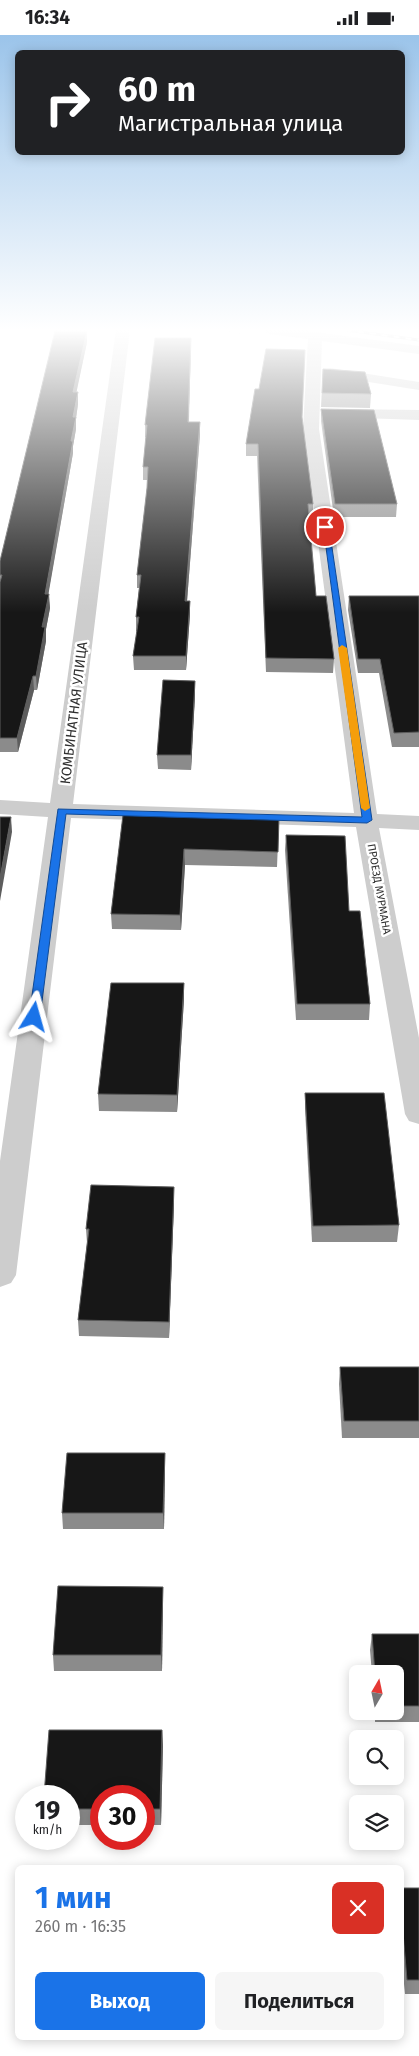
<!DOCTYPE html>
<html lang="ru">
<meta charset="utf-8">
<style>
:root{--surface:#fff;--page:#f6f6f6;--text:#202124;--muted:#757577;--accent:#1a73e8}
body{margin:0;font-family:"Fira Sans",sans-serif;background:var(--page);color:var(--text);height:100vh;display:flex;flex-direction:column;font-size:19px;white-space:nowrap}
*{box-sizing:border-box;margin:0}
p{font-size:16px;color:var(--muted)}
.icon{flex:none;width:28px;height:28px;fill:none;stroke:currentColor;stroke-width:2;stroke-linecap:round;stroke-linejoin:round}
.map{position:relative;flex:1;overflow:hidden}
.drawer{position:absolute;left:15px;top:1830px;width:389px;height:175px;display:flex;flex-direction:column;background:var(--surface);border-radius:8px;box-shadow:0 2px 12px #0003}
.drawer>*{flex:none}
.top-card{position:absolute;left:15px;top:15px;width:390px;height:105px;border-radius:8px;box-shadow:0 2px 12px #0003;background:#202124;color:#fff;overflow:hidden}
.needle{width:32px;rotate:9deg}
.controls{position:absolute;left:349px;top:1630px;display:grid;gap:10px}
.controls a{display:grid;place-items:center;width:55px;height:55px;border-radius:8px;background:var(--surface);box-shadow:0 2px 12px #0003;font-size:25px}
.speed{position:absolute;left:15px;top:1750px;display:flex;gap:10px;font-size:25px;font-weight:700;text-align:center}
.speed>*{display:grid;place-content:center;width:65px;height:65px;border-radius:50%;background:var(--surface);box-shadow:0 2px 12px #0003;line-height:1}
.speed small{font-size:12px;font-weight:400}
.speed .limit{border:8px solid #d22;background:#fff;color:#111}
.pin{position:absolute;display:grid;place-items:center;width:42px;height:42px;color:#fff;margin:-21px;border:2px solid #fff;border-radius:50%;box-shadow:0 1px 5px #0007}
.me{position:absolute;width:55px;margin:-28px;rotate:8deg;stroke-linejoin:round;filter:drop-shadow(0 0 4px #0008)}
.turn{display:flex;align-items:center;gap:18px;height:105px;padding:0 20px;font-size:22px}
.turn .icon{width:65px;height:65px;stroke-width:2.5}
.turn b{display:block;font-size:35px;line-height:42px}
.round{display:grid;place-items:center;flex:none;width:52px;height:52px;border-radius:8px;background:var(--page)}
.head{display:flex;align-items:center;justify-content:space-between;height:85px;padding:0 20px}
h1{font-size:30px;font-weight:700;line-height:38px;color:var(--accent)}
.primary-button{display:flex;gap:10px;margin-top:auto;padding:10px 20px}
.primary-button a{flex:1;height:58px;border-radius:8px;background:var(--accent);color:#fff;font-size:20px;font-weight:700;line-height:58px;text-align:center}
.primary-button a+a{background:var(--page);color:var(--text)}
.status{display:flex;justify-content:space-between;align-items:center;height:35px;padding:0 25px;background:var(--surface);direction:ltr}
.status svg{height:14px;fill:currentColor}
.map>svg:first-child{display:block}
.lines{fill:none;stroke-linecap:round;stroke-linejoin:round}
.path{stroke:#cdcdcd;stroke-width:2;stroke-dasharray:1 1;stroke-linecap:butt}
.minor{fill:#cdcdcd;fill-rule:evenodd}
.rail-casing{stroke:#858585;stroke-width:3}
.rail{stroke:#fff;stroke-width:2;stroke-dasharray:6;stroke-linecap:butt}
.wall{fill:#8b8b8b}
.shaded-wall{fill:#5d5d5d}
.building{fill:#171717;stroke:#5d5d5d}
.route{fill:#1a73e8;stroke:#114b97}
.slow{fill:#f59e0b}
.labels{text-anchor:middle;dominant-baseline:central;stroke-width:5;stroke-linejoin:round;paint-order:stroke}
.far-street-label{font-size:11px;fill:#303030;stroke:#fff}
.street-label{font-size:14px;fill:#303030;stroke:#fff}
</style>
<div class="status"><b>16:34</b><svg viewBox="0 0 49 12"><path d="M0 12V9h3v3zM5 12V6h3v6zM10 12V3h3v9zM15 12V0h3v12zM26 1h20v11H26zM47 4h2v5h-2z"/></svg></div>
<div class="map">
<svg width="419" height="2021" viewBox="0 0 419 2021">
<rect width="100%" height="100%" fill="#fff"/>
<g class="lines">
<!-- path -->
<path class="path" d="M 217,295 L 240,298"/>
<!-- minor -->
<g class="minor">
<path d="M 116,295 L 130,295 L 73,769 L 354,778 L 303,394 L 308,304 L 269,299 L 262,295 L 301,295 L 419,311 L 419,319 L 322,306 L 319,394 L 377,779 L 419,781 L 419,795 L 379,793 L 419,1003 L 419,1089 L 409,1086 L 405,1079 L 356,792 L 71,783 L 16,1240 L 11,1248 L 0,1252 L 0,1126 L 48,782 L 0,779 L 0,765 L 50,768 Z"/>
<path d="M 330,333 L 419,347 L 419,355 L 325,340 L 323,337 L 325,334 Z"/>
<path d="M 338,374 L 419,375 L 419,385 L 333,382 L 330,379 L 333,376 Z"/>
</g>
<defs>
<path id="rail" d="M 346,295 L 419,305"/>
</defs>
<!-- rail casing -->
<use href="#rail" class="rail-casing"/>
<!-- rail -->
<use href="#rail" class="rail"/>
</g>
<!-- wall -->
<g class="wall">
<path d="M 191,303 L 189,387 L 200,399 L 187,566 L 190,566 L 190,579 L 186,635 L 134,635 L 133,621 L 137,596 L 136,596 L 136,582 L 139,553 L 137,553 L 137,540 L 147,453 L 148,445 L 143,445 L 143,432 L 146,402 L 145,402 L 145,390 Z"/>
<path d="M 87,307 L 76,357 L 78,369 L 76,383 L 76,394 L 73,411 L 73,418 L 48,559 L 50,573 L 46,594 L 46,606 L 37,655 L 34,655 L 18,717 L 0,717 L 0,526 Z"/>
<path d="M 323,334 L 371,359 L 370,373 L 321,372 Z"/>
<path d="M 321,374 L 397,469 L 396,482 L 334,482 L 321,386 Z"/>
<path d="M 302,384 L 313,469 L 313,482 L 309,482 L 316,561 L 334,624 L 333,638 L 266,637 L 257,421 L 246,421 L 246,409 Z"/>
<path d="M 349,561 L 419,561 L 419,712 L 392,712 L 379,638 L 358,638 L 348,575 Z"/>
<path d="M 195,646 L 195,660 L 191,735 L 158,734 L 157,720 Z"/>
<path d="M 123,780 L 279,781 L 277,832 L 185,830 L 181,895 L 112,894 L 111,879 Z"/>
<path d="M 286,800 L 349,876 L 370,969 L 369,985 L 296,985 L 285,815 Z"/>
<path d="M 184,948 L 184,964 L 177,1077 L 99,1076 L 98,1059 Z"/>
<path d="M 305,1058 L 399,1190 L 397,1207 L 312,1207 L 305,1074 Z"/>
<path d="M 174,1168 L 169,1303 L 79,1301 L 78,1285 L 87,1208 L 86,1194 Z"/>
<path d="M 340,1332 L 419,1332 L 419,1403 L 342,1403 L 339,1349 Z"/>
<path d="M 165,1418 L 165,1435 L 164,1494 L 63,1494 L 62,1478 Z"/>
<path d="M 163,1552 L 163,1568 L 162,1636 L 54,1636 L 53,1620 Z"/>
<path d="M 372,1599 L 419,1599 L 419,1687 L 375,1687 L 375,1676 L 395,1676 L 395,1639 L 372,1639 L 370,1615 Z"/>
<path d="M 162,1695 L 163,1711 L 161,1790 L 144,1790 L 144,1761 L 101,1761 L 101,1790 L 69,1790 L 69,1761 Z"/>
<path d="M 401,1853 L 419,1853 L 419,1959 L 405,1959 L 401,1919 Z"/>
</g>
<!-- shaded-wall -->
<g class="shaded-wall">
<path d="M 87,296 L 87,307 L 74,369 L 73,357 Z"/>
<path d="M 191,303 L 191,314 L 188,399 L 188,387 Z"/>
<path d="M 78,357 L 78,369 L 76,383 L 76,394 L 73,411 L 73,418 L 46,573 L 45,559 L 71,406 L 73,382 Z"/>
<path d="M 200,387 L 200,399 L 186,579 L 185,566 Z"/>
<path d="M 49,559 L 50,573 L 46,594 L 46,606 L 37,655 L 36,641 L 42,592 Z"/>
<path d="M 190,566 L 190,579 L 186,635 L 186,621 Z"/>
<path d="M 33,641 L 34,655 L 18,717 L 17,703 Z"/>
<path d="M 195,646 L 195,660 L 191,735 L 191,720 Z"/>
<path d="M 11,782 L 12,797 L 0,866 L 0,843 Z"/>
<path d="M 184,814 L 185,830 L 181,895 L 180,880 Z"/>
<path d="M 184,948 L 184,964 L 177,1077 L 177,1060 Z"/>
<path d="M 174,1152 L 174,1168 L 169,1303 L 169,1287 Z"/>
<path d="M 165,1418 L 165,1435 L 164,1494 L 163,1478 Z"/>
<path d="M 163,1552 L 163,1568 L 162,1636 L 161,1620 Z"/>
<path d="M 162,1695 L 163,1711 L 161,1790 L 160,1774 Z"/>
</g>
<!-- building -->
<g class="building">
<path d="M 55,296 L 87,296 L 73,357 L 78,357 L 73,382 L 76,382 L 71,406 L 73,406 L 45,559 L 49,559 L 42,592 L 45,592 L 36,641 L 33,641 L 17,703 L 0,703 L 0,547 L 2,540 L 0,540 L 0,526 Z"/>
<path d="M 155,303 L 191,303 L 188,387 L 200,387 L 185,566 L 190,566 L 186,621 L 133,621 L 139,582 L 136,582 L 141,540 L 137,540 L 147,453 L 148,432 L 143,432 L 147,390 L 145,390 Z"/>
<path d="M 266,314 L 305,315 L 302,382 L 313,469 L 308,469 L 316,561 L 326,561 L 334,624 L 266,623 L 258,409 L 246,409 L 255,354 L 259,354 Z"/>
<path d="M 323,334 L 365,337 L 371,359 L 322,358 Z"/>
<path d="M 321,374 L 374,375 L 397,469 L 335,469 Z"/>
<path d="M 349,561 L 419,561 L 419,697 L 394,698 L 380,624 L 358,624 Z"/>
<path d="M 163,645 L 195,646 L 191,720 L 157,720 Z"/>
<path d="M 123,780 L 279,781 L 278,817 L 184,814 L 180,880 L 111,879 Z"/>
<path d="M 0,782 L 11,782 L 0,843 Z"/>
<path d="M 286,800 L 345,801 L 349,876 L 360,876 L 370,969 L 297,969 Z"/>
<path d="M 111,948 L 184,948 L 177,1060 L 98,1059 Z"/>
<path d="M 305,1058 L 384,1058 L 399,1190 L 313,1191 Z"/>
<path d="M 91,1150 L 174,1152 L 169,1287 L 78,1285 L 89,1194 L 86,1194 Z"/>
<path d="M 340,1332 L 419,1332 L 419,1386 L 344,1386 Z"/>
<path d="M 67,1418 L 165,1418 L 163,1478 L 62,1478 Z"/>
<path d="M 58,1551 L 163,1552 L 161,1620 L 53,1620 Z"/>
<path d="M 372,1599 L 419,1599 L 419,1671 L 395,1671 L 395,1639 L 375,1639 Z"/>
<path d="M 49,1695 L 162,1695 L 160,1774 L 144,1774 L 144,1761 L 101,1761 L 101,1774 L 69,1774 L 69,1761 L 44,1761 Z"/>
<path d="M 401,1853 L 419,1853 L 419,1945 L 407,1945 L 401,1874 Z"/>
</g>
<!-- sky -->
<linearGradient id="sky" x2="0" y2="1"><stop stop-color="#9bc4ea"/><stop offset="0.51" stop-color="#fff"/><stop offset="1" stop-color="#fff" stop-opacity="0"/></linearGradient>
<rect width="419" height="578" fill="url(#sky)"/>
<!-- route -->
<path class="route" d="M 323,490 L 329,492 L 372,785 L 367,788 L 66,779 L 40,982 L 38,985 L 30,985 L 29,982 L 58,774 L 362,782 Z"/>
<!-- slow -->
<path class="slow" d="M 342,610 L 347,613 L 370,773 L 365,776 L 361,773 L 338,613 Z"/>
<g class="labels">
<!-- far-street labels -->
<g class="far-street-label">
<text transform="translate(379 854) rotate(80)">ПРОЕЗД МУРМАНА</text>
</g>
<!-- street labels -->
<g class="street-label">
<text transform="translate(74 678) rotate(-83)">КОМБИНАТНАЯ УЛИЦА</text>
</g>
</g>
</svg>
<div class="controls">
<a><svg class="needle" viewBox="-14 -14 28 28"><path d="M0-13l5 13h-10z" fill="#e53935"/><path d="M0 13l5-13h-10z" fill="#757577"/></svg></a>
<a><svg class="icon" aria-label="search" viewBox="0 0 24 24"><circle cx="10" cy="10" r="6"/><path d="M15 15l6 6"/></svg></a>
<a><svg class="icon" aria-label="layers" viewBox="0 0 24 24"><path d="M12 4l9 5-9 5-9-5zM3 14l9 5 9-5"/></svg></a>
</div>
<div class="speed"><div>19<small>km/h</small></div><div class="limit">30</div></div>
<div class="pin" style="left:325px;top:492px;background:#d93025"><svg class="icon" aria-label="arrive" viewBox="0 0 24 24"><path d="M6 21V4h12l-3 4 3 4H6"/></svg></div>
<svg class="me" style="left:34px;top:982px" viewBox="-20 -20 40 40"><path d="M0-17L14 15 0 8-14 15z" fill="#1a73e8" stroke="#fff" stroke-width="4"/></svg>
<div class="top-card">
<div class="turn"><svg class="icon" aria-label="right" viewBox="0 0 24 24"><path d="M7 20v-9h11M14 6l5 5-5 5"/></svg><div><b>60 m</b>Магистральная улица</div></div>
</div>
<section class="drawer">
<div class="head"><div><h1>1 мин</h1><p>260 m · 16:35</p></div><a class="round" style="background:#d93025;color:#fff"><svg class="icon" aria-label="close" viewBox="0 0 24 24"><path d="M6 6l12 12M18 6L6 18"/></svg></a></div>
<div class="primary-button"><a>Выход</a><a>Поделиться</a></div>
</section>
</div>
